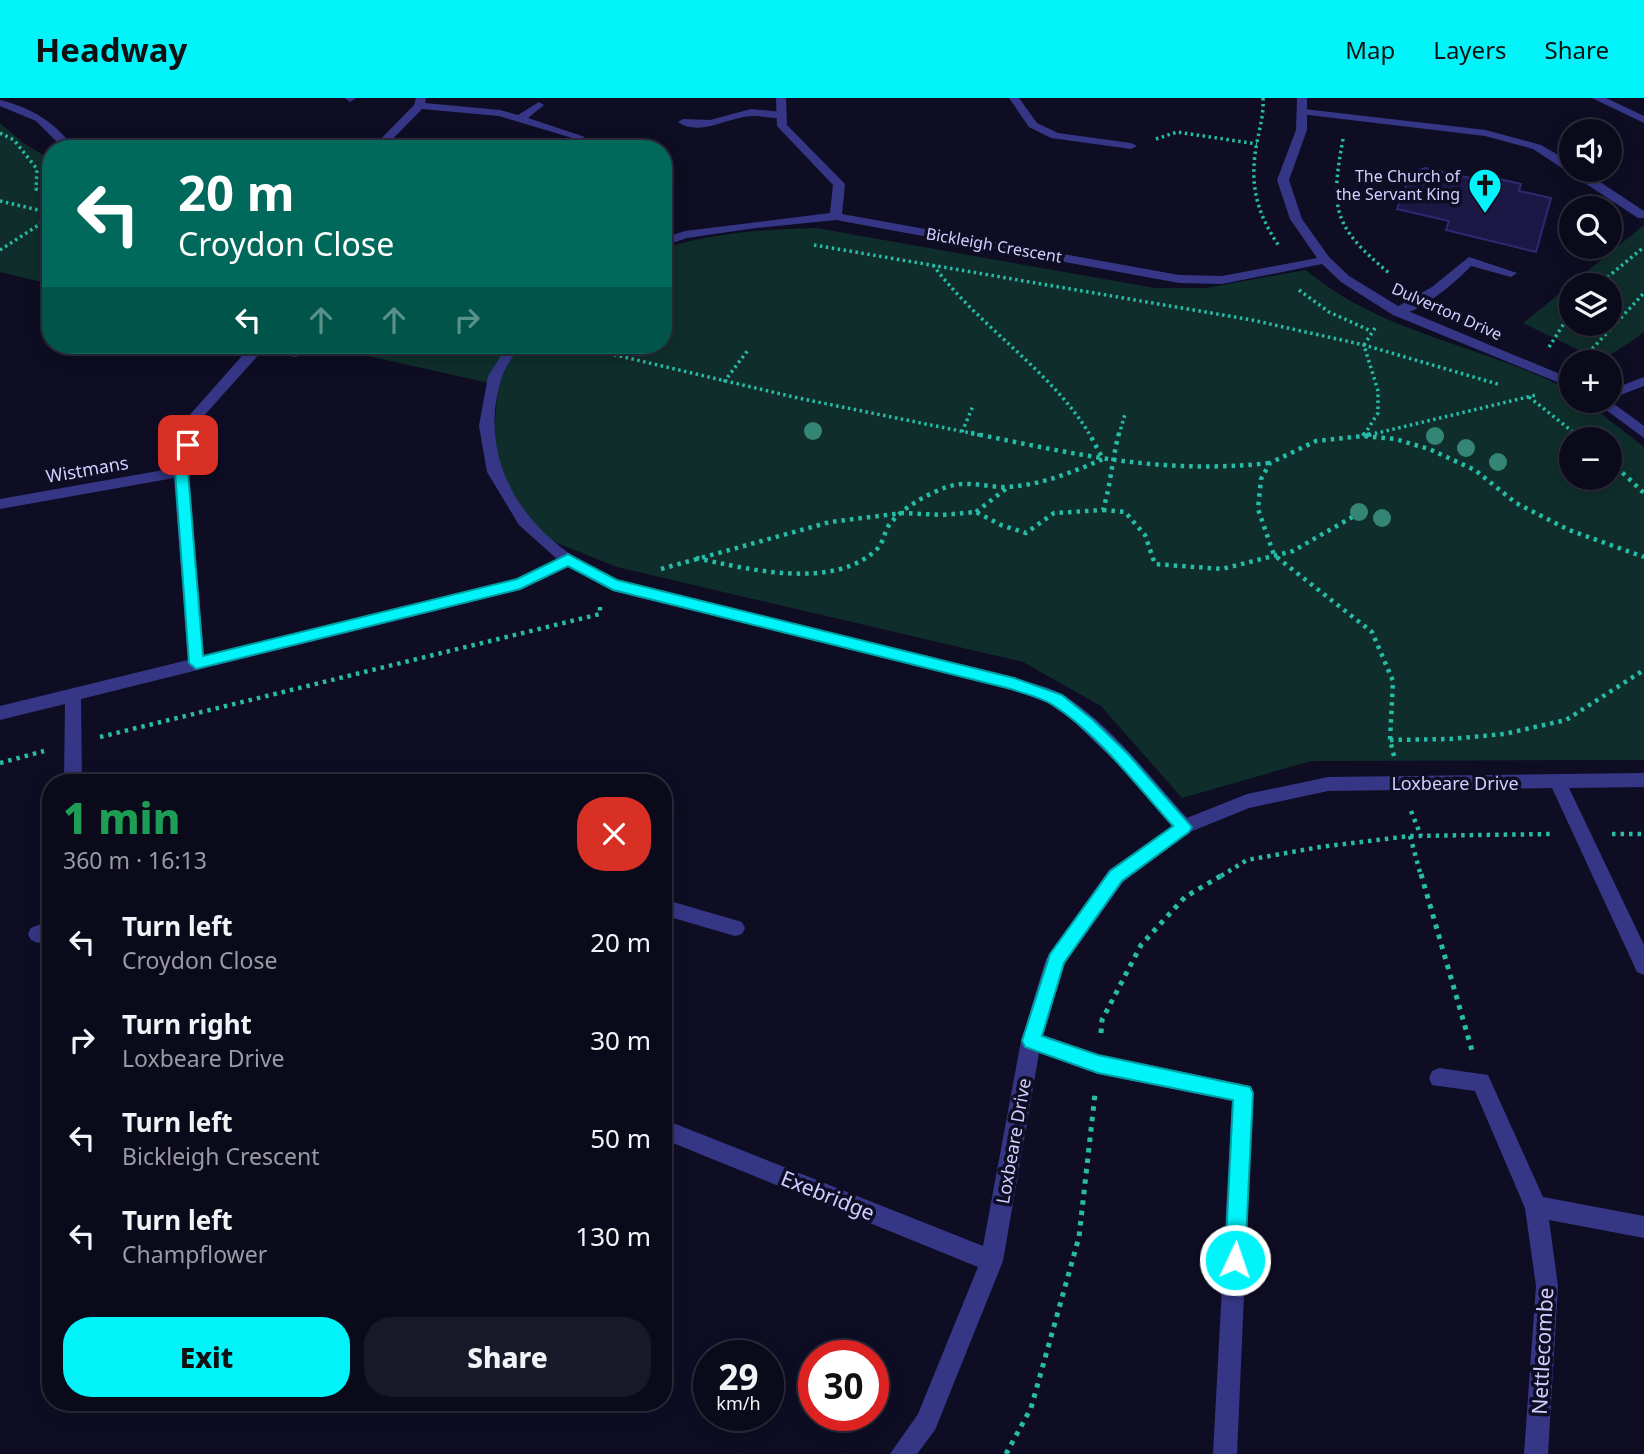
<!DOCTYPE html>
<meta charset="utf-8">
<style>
:root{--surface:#0b0a1b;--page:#191828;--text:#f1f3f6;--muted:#9a9aa3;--line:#2b2b3a;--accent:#00f4fa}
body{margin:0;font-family:"Noto Sans",sans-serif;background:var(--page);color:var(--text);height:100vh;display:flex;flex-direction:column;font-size:26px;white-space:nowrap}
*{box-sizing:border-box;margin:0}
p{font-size:23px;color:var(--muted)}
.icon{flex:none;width:38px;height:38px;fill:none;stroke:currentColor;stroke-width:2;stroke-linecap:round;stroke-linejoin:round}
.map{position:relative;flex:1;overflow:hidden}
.details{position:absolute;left:42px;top:676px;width:630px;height:637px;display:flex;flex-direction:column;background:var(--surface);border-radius:28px;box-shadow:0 4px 18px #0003,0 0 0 2px var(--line)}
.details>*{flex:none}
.banner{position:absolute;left:42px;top:42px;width:630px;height:214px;border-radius:28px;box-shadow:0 4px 18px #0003,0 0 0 2px var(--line);background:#00695c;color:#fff;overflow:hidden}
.buttons{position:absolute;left:1559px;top:21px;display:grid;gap:14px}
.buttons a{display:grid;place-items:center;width:63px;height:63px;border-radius:50%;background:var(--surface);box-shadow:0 4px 18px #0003,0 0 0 2px var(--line);font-size:35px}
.speed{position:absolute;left:693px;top:1242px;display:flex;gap:14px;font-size:35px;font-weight:700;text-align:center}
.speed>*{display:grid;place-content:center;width:91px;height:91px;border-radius:50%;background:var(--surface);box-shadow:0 4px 18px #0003,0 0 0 2px var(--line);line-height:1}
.speed small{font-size:18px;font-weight:400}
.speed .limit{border:10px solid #d22;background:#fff;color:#111}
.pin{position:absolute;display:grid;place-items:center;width:60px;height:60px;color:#fff;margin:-30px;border-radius:14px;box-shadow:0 4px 10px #0006}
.me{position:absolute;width:77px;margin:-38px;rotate:3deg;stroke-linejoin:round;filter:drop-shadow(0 0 5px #0008)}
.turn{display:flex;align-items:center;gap:24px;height:147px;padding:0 21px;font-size:32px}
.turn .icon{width:91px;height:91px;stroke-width:2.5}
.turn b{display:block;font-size:49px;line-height:60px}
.lanes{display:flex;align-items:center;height:66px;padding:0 21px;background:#0003;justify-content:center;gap:35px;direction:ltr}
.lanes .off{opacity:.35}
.round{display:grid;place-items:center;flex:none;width:74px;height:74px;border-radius:28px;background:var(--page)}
.headline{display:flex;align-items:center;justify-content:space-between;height:119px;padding:0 21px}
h1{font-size:42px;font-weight:800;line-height:52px;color:#1e9e55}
.action{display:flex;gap:14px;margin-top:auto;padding:14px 21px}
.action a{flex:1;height:80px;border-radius:28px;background:var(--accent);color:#111;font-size:28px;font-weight:800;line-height:80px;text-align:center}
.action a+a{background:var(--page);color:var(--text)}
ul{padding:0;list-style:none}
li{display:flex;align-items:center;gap:21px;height:98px;padding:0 21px}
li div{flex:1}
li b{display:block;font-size:26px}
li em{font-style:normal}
header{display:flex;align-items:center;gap:42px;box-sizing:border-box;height:98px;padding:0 35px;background:var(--accent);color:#111}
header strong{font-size:33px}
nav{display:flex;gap:38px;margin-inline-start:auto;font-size:24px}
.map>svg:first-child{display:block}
.green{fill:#0f2e2b;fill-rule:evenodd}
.building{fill:#1d1746;stroke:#312874;stroke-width:2}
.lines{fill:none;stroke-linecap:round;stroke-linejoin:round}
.path-far2{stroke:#27bca8;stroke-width:3.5;stroke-dasharray:2.5 3.5;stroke-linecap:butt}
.path-far1{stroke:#27bca8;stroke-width:4.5;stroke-dasharray:3.5 5;stroke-linecap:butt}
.path{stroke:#27bca8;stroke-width:5;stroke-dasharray:4.5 6;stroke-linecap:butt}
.service{fill:#353786;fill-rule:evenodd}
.minor{fill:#353786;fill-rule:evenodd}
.tree{fill:#358575}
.route{fill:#00f4fa;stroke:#009fa2;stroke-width:2}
.labels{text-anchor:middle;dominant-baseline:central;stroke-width:7;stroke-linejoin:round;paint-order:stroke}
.far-poi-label{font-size:16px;fill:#d1cfff;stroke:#0f0d24;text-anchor:end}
.far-street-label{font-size:16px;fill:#d1cfff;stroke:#0f0d24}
.street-label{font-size:18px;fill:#d1cfff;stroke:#0f0d24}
.near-street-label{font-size:21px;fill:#d1cfff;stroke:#0f0d24}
</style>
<header>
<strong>Headway</strong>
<nav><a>Map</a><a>Layers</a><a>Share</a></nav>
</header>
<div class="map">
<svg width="1644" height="1356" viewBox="0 0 1644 1356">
<rect width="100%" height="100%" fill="#0f0d24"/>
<!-- green -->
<g class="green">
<path d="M 0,25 L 22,44 L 51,62 L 51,186 L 0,174 Z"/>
<path d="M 1644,127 L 1644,233 L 1639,238 L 1601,263 L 1523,225 ZM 1572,187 L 1610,187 L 1610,226 L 1572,226 Z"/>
<path d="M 816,130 L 1155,190 L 1206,190 L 1306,172 C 1382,237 1485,247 1571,293 L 1572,303 L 1585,303 L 1644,349 L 1644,662 L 1311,663 L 1182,700 L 1101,608 L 1023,564 L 617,469 L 547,441 L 515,410 L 494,364 L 494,335 L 498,287 L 319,247 L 663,247 L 663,151 C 713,134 764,132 816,130 ZM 1572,341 L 1610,341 L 1610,380 L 1572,380 Z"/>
</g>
<!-- building -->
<path class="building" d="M 1425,70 L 1475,81 L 1477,76 L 1521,86 L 1519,93 L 1551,100 L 1536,154 L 1446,132 L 1449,123 L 1397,111 L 1411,75 Z"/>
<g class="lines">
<!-- path-far2 -->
<g class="path-far2">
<path d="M 1263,0 C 1264,15 1260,29 1257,44 C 1249,85 1256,114 1279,148"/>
<path d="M 0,35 L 14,42 L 37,71 L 36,91 L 51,95"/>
<path d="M 1156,41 L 1177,34 L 1257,46"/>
<path d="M 1343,41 C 1330,112 1333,128 1389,175"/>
<path d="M 0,103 L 51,115"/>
<path d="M 814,147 L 1252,222 L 1364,247 L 1501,287"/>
<path d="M 0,152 L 51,119"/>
<path d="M 933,167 C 979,229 1052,273 1090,337"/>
<path d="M 1598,187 L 1644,149"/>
<path d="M 1299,192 L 1329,214 L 1371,233"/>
<path d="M 573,247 L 798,300 L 980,337"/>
<path d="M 1549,249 L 1572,213"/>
<path d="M 1580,264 L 1644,195"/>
<path d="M 724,284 L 748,252"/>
<path d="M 1529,299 L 1577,337"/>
<path d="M 962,334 L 973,308"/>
<path d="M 1119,337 L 1125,316"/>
<path d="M 1364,337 L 1378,315 L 1378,293 L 1364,247 L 1375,230"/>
<path d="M 1369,337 L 1536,297"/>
</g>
<!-- path-far1 -->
<g class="path-far1">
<path d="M 971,335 C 1076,356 1160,377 1269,365"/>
<path d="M 1575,335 L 1583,341"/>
<path d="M 1367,337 L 1376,335"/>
<path d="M 1363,338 L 1365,335"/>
<path d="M 1610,363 L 1644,395"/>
<path d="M 1103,412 L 1125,414 L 1145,437 L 1155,466 L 1222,471 L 1293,453 L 1354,418"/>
<path d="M 976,414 L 1007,390"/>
<path d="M 696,460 C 747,471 834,493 877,451 C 884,444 884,434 889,427 C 902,410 927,396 947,389 C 967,382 985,389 1005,389 C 1039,388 1073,374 1103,361 L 1089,335"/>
<path d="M 661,471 L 830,424 L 903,415 L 942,417 L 976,414 L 1001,427 L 1026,435 L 1054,415 L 1103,412 C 1111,386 1112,361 1119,335"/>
<path d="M 100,639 L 600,516 L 600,508"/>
<path d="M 1390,642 L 1450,641 L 1504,636 L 1566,622 L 1644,572"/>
<path d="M 1394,658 L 1390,642 L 1393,583 L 1372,534 L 1274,457 L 1258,411 L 1261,381 L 1270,365 L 1316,343 L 1363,338 L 1395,341 L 1429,351 L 1475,372 L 1516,405 L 1569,432 L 1644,459"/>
<path d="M 0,665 L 44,653"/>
<path d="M 1411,713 L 1421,738"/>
<path d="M 1612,736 L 1644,736"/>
<path d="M 1410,738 L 1421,778"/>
<path d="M 1221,778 L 1247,762 L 1320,749 L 1410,738 L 1551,736"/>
</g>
<!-- path -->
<g class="path">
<path d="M 1421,776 L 1473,956"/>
<path d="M 1101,935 L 1102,922 L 1141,847 L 1185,799 L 1224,776"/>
<path d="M 1006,1356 L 1031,1310 L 1079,1139 L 1095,996"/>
</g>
<!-- service -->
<g class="service">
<path d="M 751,11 L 782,14 L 787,17 C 779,23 765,18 755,18 C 731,17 700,40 678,24 L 683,21 L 710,22 Z"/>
<path d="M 1304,11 L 1486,32 L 1541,47 L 1572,65 L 1572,72 L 1582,72 L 1644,113 L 1644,120 L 1638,120 L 1533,51 L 1485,38 L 1300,16 L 1299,14 Z"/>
<path d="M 1469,159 L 1517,175 L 1511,179 L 1471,168 C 1457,183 1415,220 1393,217 L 1393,211 L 1432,189 Z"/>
<path d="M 1644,279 L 1644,288 L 1610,301 L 1610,292 Z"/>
</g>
<!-- minor -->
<g class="minor">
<path d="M 345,0 L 356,0 L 350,4 Z"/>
<path d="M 416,0 L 426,0 L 425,5 L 500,12 L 518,17 L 539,4 L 544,7 L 528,20 L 585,39 L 579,42 L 499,18 L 422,11 L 383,51 L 371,51 L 414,7 Z"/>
<path d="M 776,0 L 786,0 L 787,27 L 845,86 L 842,116 L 1179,177 L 1222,178 L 1317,160 L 1290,121 L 1277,82 L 1296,32 L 1297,0 L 1307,0 L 1307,32 L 1289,82 L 1302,121 L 1329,159 L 1349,178 L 1403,211 L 1572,281 L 1572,290 L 1393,217 L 1341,184 L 1322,166 L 1222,186 L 1179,185 L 836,122 L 756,130 L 687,140 L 663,148 L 663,140 L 685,133 L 830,115 L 833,87 L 777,28 Z"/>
<path d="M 1009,0 L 1019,0 L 1037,25 L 1058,35 L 1131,45 L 1137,48 L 1131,51 L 1051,40 L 1029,29 Z"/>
<path d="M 1592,0 L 1606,0 L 1644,18 L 1644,25 Z"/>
<path d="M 0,2 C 32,10 55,24 75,51 L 64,51 L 36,23 L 0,8 Z"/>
<path d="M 246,247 L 273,247 L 301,252 L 303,255 L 296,259 L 262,253 L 201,321 L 188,374 L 204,558 L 516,481 L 557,461 L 519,427 L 487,374 L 479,328 L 488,278 L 508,247 L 520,247 C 515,257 505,268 502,279 C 478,351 514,420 575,459 C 588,468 603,475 617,482 L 1014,580 C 1031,585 1050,589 1065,598 C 1113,629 1149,678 1187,720 L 1247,696 L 1328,679 L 1644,675 L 1644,689 L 1569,690 L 1644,847 L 1644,877 L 1637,874 L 1552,690 L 1328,693 L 1249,710 L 1190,734 L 1123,784 L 1065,865 L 1043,937 L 1098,956 L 1250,988 L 1253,995 L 1237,1356 L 1213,1356 L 1232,1003 L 1098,976 L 1039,955 L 1003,1163 L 935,1332 L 917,1356 L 890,1356 L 918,1316 L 978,1169 L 663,1041 L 663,1021 L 983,1148 L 1021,943 L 1046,861 L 1109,772 L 1172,728 L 1119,667 L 1071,621 L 1048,605 L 1013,592 L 613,493 L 568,469 L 520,492 L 81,601 L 82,684 L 64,684 L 65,606 L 0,622 L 0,608 L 188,562 L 174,380 L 0,411 L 0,401 L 175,370 L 187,320 L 249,250 Z"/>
<path d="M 1594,303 L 1610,303 L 1644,328 L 1644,340 Z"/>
<path d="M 663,801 L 735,822 L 742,824 L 745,830 L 742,836 L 735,838 L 663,817 Z"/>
<path d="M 51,822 L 51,839 L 38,845 L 31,842 L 28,836 L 31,830 Z"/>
<path d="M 1439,970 L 1488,977 L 1543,1099 L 1644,1118 L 1644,1140 L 1549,1122 L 1558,1188 L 1548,1356 L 1524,1356 L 1536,1188 L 1525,1110 L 1475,993 L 1432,987 L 1429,980 L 1432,973 Z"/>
</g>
</g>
<!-- trees -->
<g class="tree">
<circle cx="813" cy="333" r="9"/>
<circle cx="1435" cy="338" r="9"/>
<circle cx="1466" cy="350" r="9"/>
<circle cx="1498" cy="364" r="9"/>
<circle cx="1359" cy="414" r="9"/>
<circle cx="1382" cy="420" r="9"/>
</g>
<!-- route -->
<path class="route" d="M 188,343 L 194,347 L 188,374 L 203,558 L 517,481 L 568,456 L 617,482 L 1014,580 L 1062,597 L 1093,622 L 1128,656 L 1192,729 L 1189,734 L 1122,783 L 1064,865 L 1042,938 L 1098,957 L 1250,989 L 1253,995 L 1245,1162 L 1242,1169 L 1235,1172 L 1228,1169 L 1225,1162 L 1233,1002 L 1098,975 L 1025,949 L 1022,943 L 1050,856 L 1110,773 L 1173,728 C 1136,687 1099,637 1053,607 C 1041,599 1025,596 1011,591 L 613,492 L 568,468 L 520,491 L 196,571 L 189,565 L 175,374 L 181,347 Z"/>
<!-- icons -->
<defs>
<symbol id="church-pin" viewBox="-11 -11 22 30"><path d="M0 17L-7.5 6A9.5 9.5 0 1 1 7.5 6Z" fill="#00f4fa" stroke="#0f0d24"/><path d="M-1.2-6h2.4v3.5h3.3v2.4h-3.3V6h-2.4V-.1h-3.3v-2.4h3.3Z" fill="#111"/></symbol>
</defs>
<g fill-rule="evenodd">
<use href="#church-pin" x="1466" y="68" width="38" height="52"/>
</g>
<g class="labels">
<!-- far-poi labels -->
<g class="far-poi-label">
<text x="1460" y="78">The Church of<tspan x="1460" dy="18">the Servant King</tspan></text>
</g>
<!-- far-street labels -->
<g class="far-street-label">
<text transform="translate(994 147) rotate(10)">Bickleigh Crescent</text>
<text transform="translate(1447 213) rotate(24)">Dulverton Drive</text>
</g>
<!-- street labels -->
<g class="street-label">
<text transform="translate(87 371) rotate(-10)">Wistmans</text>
<text x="1455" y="685">Loxbeare Drive</text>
<text transform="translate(1013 1043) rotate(-80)">Loxbeare Drive</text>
</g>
<!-- near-street labels -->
<g class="near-street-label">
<text transform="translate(828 1097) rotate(22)">Exebridge</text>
<text transform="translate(1542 1253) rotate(-87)">Nettlecombe</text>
</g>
</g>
</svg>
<div class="buttons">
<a><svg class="icon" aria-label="sound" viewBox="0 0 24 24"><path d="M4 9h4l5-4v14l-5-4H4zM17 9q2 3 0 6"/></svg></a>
<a><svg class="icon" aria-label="search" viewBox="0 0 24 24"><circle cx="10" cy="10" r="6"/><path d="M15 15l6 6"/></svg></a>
<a><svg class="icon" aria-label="layers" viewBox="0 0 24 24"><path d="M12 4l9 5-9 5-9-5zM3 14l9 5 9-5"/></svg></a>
<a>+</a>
<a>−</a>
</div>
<div class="speed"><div>29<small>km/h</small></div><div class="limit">30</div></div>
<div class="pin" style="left:188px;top:347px;background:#d93025"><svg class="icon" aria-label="arrive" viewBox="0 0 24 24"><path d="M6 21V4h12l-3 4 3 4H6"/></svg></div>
<svg class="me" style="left:1235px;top:1162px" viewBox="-20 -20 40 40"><circle r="17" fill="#00f4fa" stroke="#fff" stroke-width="3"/><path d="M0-11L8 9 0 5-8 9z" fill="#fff"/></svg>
<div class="banner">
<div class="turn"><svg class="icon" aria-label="left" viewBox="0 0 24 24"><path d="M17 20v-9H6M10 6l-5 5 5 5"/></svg><div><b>20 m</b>Croydon Close</div></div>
<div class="lanes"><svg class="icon" aria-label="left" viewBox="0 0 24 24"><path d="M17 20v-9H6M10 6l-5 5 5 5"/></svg><svg class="icon off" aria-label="ahead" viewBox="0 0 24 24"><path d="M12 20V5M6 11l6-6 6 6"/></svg><svg class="icon off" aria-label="ahead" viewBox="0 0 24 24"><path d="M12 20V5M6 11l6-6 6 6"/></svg><svg class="icon off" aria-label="right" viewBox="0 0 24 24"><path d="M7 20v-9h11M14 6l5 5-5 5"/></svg></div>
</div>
<section class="details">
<div class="headline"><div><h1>1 min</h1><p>360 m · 16:13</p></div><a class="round" style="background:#d93025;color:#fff"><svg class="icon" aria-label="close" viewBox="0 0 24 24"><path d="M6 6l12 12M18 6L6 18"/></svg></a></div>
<ul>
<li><svg class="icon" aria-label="left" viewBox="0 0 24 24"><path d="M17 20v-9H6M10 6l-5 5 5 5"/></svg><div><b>Turn left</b><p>Croydon Close</p></div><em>20 m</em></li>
<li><svg class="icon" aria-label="right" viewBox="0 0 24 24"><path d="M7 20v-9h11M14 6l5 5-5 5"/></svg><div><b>Turn right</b><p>Loxbeare Drive</p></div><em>30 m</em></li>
<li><svg class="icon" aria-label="left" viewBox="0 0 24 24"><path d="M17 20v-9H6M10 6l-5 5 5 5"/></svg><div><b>Turn left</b><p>Bickleigh Crescent</p></div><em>50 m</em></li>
<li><svg class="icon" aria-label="left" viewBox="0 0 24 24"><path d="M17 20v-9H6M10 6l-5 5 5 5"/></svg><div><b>Turn left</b><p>Champflower</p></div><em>130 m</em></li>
</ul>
<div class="action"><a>Exit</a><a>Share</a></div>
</section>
</div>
